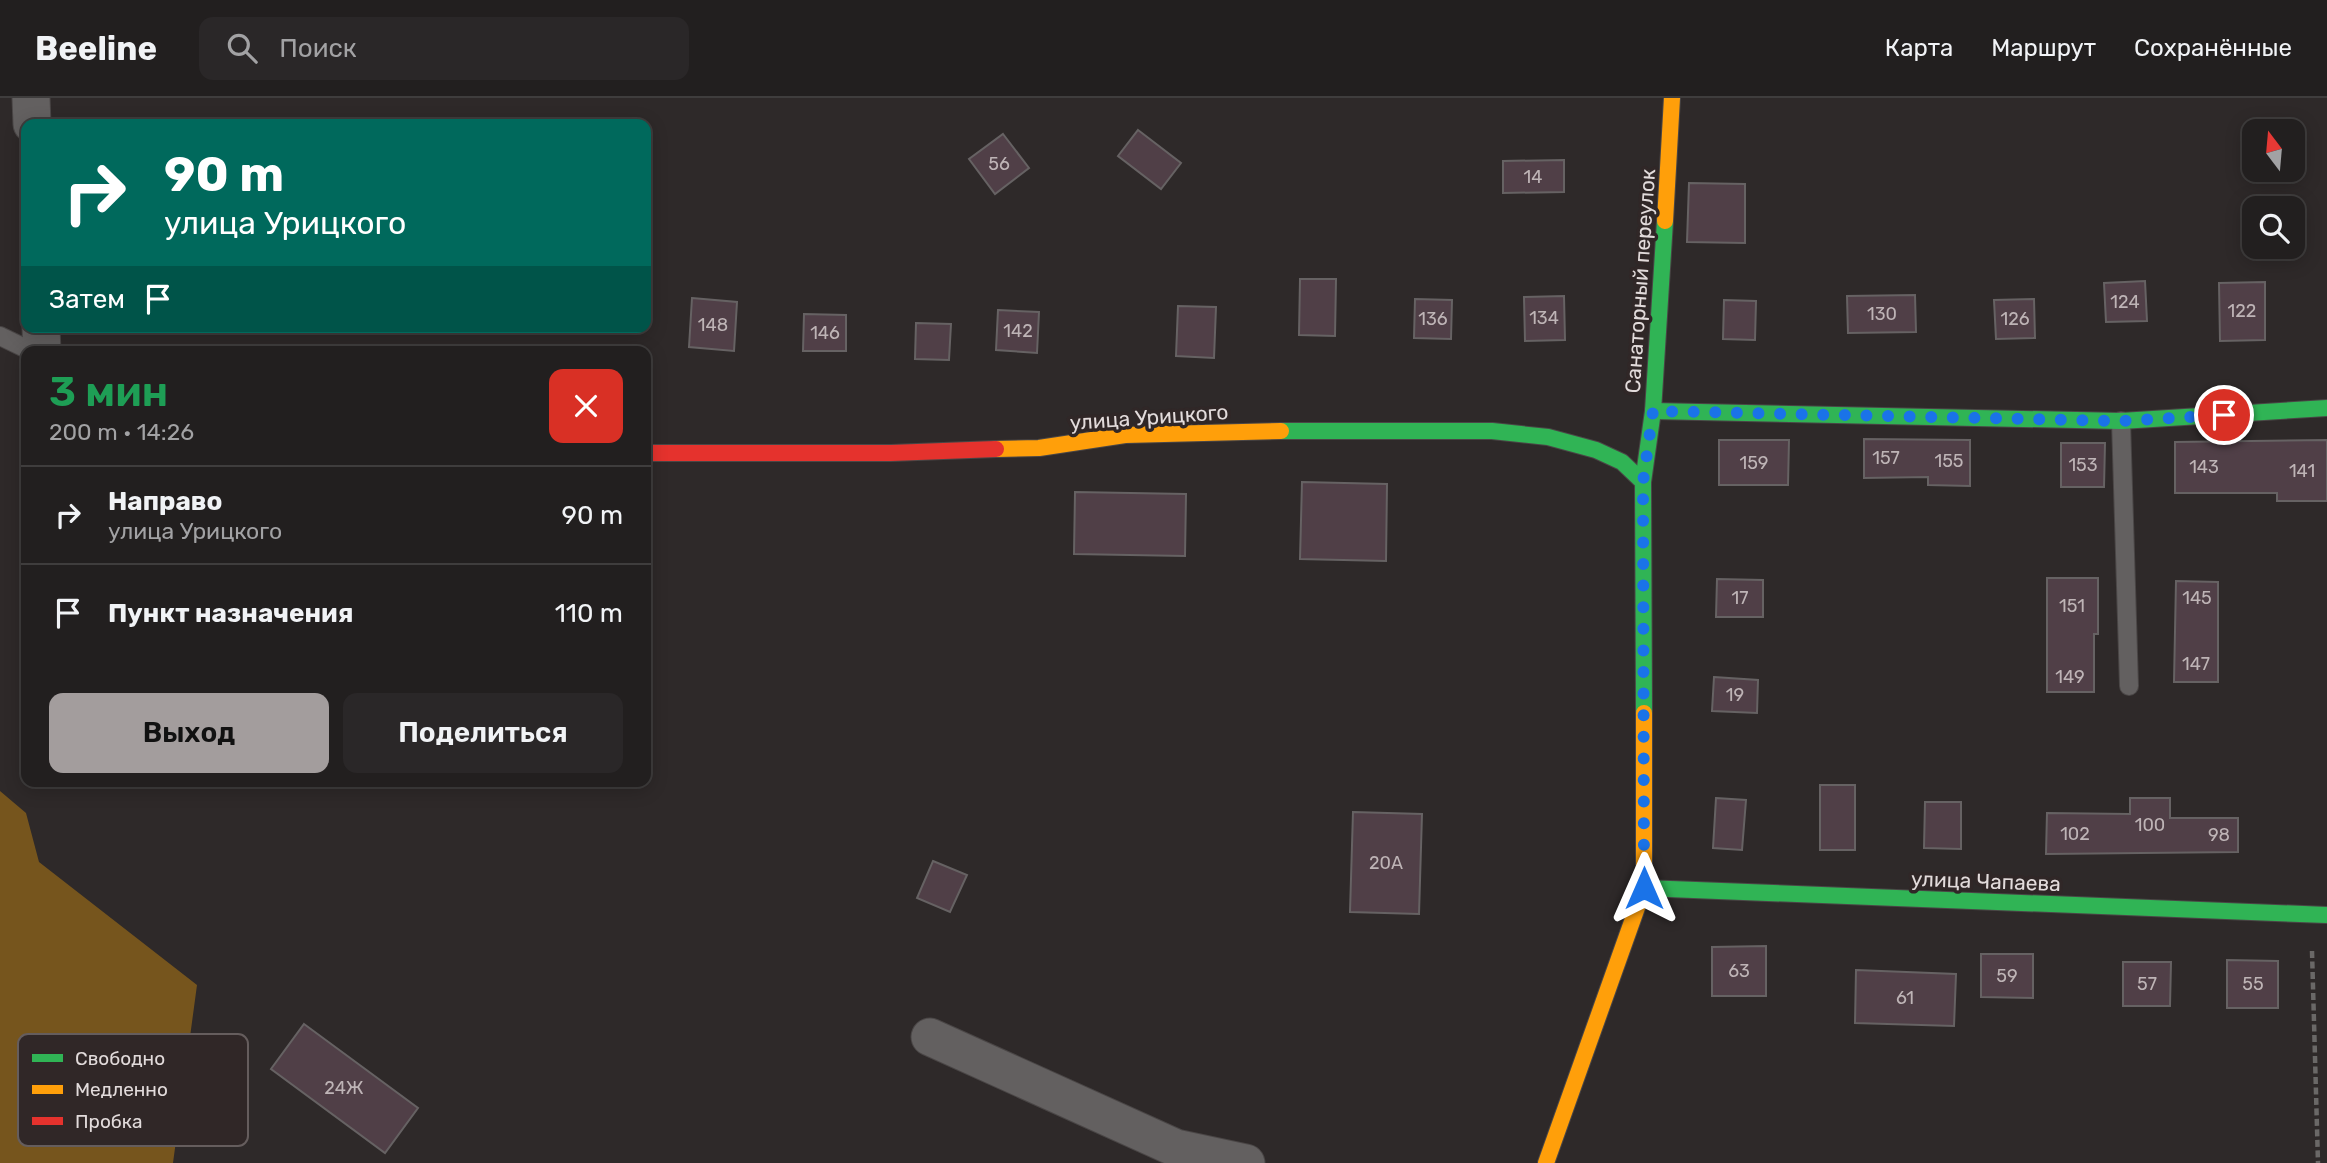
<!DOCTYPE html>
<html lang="ru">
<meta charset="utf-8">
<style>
:root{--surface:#221f1f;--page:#2a2728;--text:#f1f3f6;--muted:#a2a2a4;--line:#3f3d3d;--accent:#a39d9d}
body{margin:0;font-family:Rubik,sans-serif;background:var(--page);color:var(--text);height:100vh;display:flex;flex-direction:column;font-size:26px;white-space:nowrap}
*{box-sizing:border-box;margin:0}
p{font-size:23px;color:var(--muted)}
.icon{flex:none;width:38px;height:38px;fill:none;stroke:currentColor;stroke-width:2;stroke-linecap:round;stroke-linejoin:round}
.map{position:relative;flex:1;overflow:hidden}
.details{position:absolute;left:21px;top:248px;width:630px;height:441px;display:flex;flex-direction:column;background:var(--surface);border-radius:14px;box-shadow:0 4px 18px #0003,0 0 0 2px var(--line)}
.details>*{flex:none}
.top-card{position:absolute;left:21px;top:21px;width:630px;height:214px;border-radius:14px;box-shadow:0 4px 18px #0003,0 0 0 2px var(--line);background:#00695c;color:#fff;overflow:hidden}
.needle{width:46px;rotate:344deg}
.controls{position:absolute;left:2242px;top:21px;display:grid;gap:14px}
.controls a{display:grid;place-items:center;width:63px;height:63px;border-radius:14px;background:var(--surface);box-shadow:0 4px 18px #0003,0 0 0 2px var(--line);font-size:35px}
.pin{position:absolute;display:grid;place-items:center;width:60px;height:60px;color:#fff;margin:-30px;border:4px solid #fff;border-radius:50%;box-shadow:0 2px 7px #0007}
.me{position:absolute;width:77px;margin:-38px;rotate:0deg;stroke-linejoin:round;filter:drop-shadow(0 0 5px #0008)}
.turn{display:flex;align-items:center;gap:24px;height:147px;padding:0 28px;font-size:32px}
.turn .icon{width:91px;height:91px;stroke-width:2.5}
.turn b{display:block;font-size:49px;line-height:60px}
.then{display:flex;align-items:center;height:66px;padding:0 28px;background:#0003;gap:14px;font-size:26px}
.round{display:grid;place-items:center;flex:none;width:74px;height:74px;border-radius:14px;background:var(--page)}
.head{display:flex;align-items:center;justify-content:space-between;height:119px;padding:0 28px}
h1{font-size:42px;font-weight:600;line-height:52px;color:#1e9e55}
.primary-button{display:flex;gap:14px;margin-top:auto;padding:14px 28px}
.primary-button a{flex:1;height:80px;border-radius:14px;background:var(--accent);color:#111;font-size:28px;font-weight:600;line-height:80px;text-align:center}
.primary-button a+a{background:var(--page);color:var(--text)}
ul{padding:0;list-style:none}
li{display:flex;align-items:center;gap:21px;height:98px;padding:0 28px;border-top:2px solid var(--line)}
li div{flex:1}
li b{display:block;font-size:26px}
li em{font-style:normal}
header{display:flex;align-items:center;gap:42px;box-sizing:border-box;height:98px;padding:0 35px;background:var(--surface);border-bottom:2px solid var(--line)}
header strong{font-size:33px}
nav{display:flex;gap:38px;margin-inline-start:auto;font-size:24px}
.search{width:490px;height:63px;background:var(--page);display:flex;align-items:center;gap:18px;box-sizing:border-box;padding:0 24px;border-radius:14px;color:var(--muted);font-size:26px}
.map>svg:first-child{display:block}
.forest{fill:#76551d}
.building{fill:#503f47;stroke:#666263;stroke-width:2}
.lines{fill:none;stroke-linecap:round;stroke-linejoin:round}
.lane-casing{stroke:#4a4646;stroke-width:20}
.street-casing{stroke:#4a4646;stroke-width:39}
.fast-casing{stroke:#4a4646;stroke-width:18}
.slow-casing{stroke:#4a4646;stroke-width:18}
.jam-casing{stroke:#4a4646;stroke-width:18}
.path{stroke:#6a6867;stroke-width:4.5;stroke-dasharray:7 3.5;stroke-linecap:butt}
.lane{stroke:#636060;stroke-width:18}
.street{stroke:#636060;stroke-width:37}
.fast{stroke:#30b455;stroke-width:16}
.slow{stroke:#ff9f0a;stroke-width:16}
.jam{stroke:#e5322d;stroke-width:16}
.route{stroke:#1a73e8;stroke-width:12;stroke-dasharray:0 21.6}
.labels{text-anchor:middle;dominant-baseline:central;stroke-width:7;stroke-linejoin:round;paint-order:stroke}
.number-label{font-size:18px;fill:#beb4b6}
.street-label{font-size:21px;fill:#e2dbdb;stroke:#302727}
.key{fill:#302727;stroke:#655d5d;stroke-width:2}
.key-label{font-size:19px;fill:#e2dbdb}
</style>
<header>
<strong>Beeline</strong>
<div class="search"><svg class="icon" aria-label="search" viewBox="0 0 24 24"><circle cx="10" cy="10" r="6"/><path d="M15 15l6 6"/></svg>Поиск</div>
<nav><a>Карта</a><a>Маршрут</a><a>Сохранённые</a></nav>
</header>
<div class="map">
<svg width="2327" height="1065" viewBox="0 0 2327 1065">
<rect width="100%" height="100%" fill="#2e2929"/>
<!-- forest -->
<path class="forest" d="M 0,693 L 26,715 L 39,764 L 197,887 L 173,1065 L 0,1065 Z"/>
<!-- building -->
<g class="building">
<path d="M 1138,32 L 1181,65 L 1161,91 L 1118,58 Z"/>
<path d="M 1003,36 L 1029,70 L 995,96 L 969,61 Z"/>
<path d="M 1564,62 L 1564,94 L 1503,95 L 1503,63 Z"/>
<path d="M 1689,85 L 1745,86 L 1745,145 L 1687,144 Z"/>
<path d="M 1300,181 L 1336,181 L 1335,238 L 1299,237 Z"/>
<path d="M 2145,183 L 2147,223 L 2106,224 L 2104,185 Z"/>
<path d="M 2265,184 L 2265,242 L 2220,243 L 2219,185 Z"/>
<path d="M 1915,197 L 1916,234 L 1848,235 L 1847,198 Z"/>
<path d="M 1564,198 L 1565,242 L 1525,243 L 1524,199 Z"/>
<path d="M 692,200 L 737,204 L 734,253 L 689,249 Z"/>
<path d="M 1415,201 L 1452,202 L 1451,241 L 1414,240 Z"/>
<path d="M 2034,201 L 2035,240 L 1996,241 L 1994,202 Z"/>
<path d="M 1724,202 L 1756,203 L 1755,242 L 1723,241 Z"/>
<path d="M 1178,208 L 1216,209 L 1214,260 L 1176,258 Z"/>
<path d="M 998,212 L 1039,214 L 1037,255 L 996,252 Z"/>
<path d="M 804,216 L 846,217 L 846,253 L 803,253 Z"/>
<path d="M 916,225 L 951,226 L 949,262 L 915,261 Z"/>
<path d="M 1864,341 L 1970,342 L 1970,388 L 1928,387 L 1928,379 L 1864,380 Z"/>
<path d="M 1719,342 L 1789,342 L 1788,387 L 1719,387 Z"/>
<path d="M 2327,342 L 2327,403 L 2277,403 L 2277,395 L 2175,395 L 2175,344 Z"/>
<path d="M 2061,345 L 2105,345 L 2104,389 L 2061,389 Z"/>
<path d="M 1302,384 L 1387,386 L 1386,463 L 1300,461 Z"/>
<path d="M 1075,394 L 1186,396 L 1185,458 L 1074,456 Z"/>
<path d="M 2047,480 L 2098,480 L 2098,536 L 2094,536 L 2094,594 L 2047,594 Z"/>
<path d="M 1717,481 L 1763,482 L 1763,519 L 1716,519 Z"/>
<path d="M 2176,483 L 2218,484 L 2218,584 L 2174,584 Z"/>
<path d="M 1714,579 L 1758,582 L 1757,615 L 1712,613 Z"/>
<rect x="1820" y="687" width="35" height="65"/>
<path d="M 1716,700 L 1746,702 L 1742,752 L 1713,750 Z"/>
<path d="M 2130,700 L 2170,700 L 2170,720 L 2238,720 L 2238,754 L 2046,756 L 2047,715 L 2130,716 Z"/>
<path d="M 1925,704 L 1961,704 L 1961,751 L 1924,750 Z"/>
<path d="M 1353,714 L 1422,716 L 1419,816 L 1350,814 Z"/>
<path d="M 933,763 L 967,777 L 950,814 L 917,800 Z"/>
<path d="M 1766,848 L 1766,898 L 1712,898 L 1712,849 Z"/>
<path d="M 1981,856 L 2033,856 L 2033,900 L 1981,899 Z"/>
<path d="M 2227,862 L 2278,863 L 2278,910 L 2227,910 Z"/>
<path d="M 2123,864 L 2171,864 L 2170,908 L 2123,908 Z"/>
<path d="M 1856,872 L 1956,876 L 1954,928 L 1855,925 Z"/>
<path d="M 304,926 L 418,1010 L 385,1055 L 271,971 Z"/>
</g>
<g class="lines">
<defs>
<g id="lane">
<path d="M 0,238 L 33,254"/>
<path d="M 2121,323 L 2129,588"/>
</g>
<g id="street">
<path d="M 31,0 L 32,26"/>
<path d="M 41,229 L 42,254"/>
<path d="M 930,939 L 1176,1050 L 1246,1065"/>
</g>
<g id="fast">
<path d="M 1653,313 L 2121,323 L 2327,310"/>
<path d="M 1281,333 L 1492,333 L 1548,339 L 1596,352 L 1622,364 L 1643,384"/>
<path d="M 1644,615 L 1643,384 L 1653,313 L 1665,123"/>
<path d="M 1644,790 L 2327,817"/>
</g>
<g id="slow">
<path d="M 1665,123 L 1672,0"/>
<path d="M 996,351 L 1039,350 L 1125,337 L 1281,333"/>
<path d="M 1546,1065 L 1644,790 L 1644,615"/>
</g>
<path id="jam" d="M 646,355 L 891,355 L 996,351"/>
</defs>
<!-- lane casing -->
<use href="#lane" class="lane-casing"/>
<!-- street casing -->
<use href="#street" class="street-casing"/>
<!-- fast casing -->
<use href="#fast" class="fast-casing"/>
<!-- slow casing -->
<use href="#slow" class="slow-casing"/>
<!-- jam casing -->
<use href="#jam" class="jam-casing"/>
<!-- path -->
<path class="path" d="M 2312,853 L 2318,1065"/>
<!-- lane -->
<use href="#lane" class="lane"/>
<!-- street -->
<use href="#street" class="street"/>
<!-- fast -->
<use href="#fast" class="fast"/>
<!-- slow -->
<use href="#slow" class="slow"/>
<!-- jam -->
<use href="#jam" class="jam"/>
</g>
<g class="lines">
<!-- route -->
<path class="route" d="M 1644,790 L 1643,384 L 1653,313 L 2121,323 L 2224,317"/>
</g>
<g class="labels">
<!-- number labels -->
<g class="number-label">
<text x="999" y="66">56</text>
<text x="1533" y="79">14</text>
<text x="2125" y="204">124</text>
<text x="2242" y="213">122</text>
<text x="1882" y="216">130</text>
<text x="1544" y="220">134</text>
<text x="1433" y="221">136</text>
<text x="2015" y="221">126</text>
<text x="713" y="227">148</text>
<text x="1018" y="233">142</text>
<text x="825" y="235">146</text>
<text x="1886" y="360">157</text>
<text x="1949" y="363">155</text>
<text x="1754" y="365">159</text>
<text x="2083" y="367">153</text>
<text x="2204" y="369">143</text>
<text x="2302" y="373">141</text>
<text x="1740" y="500">17</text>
<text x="2197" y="500">145</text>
<text x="2072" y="508">151</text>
<text x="2196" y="566">147</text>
<text x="2070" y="579">149</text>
<text x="1735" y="597">19</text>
<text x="2150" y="727">100</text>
<text x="2075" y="736">102</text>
<text x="2219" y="737">98</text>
<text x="1386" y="765">20А</text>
<text x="1739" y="873">63</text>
<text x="2007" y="878">59</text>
<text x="2147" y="886">57</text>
<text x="2253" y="886">55</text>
<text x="1905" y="900">61</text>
<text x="344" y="990">24Ж</text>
</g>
<!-- street labels -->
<g class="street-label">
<text transform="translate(1640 183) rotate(-86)">Санаторный переулок</text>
<text transform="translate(1149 319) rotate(-4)">улица Урицкого</text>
<text transform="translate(1986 783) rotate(2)">улица Чапаева</text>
</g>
</g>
<!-- legend -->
<rect x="18" y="936" width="230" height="112" rx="10" class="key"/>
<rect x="32" y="956" width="31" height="8" fill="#30b455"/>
<rect x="32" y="987" width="31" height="9" fill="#ff9f0a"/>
<rect x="32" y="1019" width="31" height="8" fill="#e5322d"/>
<g class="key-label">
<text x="75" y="967">Свободно</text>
<text x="75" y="998">Медленно</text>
<text x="75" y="1030">Пробка</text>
</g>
</svg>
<div class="controls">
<a><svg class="needle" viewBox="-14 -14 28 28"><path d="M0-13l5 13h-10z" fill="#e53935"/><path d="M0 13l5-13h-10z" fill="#a2a2a4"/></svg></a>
<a><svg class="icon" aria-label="search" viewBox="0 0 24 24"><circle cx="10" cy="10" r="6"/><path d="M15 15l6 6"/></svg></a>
</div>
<div class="pin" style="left:2224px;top:317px;background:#d93025"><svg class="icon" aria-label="arrive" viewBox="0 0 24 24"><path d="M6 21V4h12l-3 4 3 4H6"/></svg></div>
<svg class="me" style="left:1644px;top:790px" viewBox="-20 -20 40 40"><path d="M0-17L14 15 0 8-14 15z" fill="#1a73e8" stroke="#fff" stroke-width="4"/></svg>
<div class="top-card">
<div class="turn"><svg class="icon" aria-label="right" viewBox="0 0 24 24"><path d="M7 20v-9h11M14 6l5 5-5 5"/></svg><div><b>90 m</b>улица Урицкого</div></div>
<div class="then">Затем<svg class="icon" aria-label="arrive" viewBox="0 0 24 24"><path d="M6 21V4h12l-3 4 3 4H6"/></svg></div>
</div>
<section class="details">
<div class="head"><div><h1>3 мин</h1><p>200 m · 14:26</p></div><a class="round" style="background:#d93025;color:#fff"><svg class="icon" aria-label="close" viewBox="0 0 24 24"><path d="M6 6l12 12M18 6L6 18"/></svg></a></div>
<ul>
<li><svg class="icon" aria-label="right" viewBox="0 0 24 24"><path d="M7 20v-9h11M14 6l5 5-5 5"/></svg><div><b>Направо</b><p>улица Урицкого</p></div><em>90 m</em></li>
<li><svg class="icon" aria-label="arrive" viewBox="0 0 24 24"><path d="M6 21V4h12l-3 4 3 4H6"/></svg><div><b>Пункт назначения</b></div><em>110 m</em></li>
</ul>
<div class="primary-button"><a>Выход</a><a>Поделиться</a></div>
</section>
</div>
